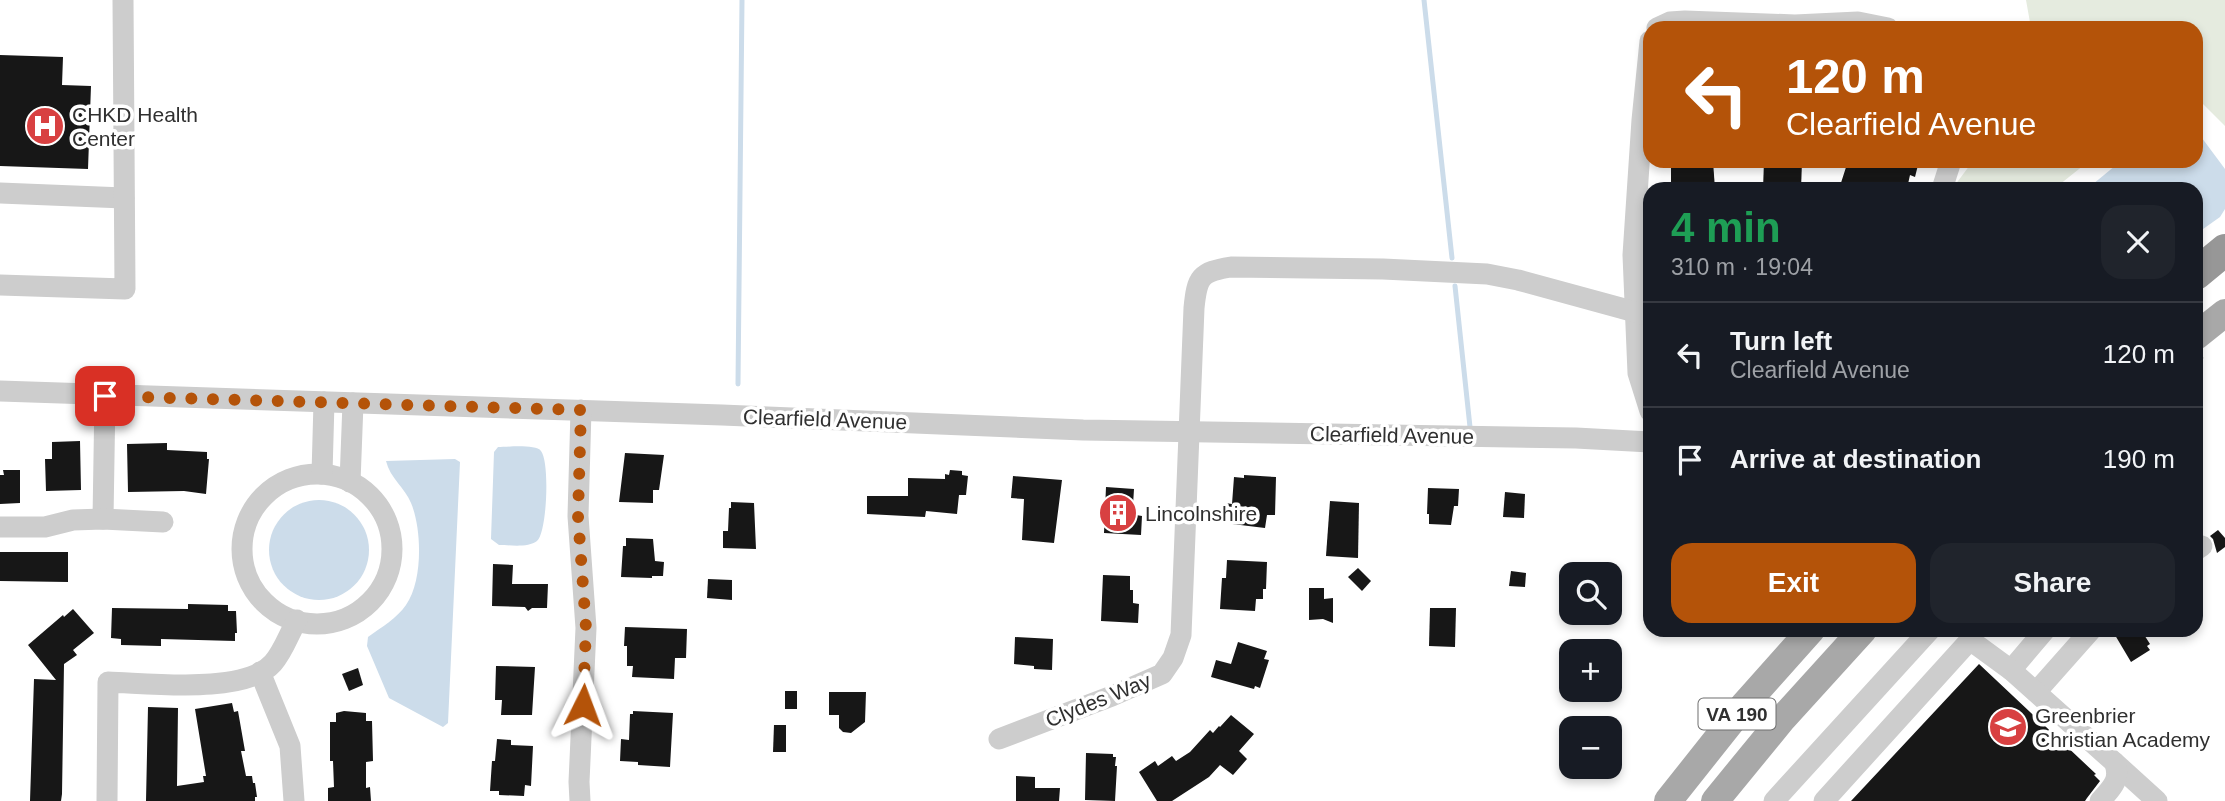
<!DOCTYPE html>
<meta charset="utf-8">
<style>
:root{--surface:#171b24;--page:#20242c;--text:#f1f3f6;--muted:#9ea1a6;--line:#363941;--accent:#b45309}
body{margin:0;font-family:Arial,sans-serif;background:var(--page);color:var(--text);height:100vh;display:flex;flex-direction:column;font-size:26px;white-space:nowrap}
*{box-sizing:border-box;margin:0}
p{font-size:23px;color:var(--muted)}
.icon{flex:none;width:38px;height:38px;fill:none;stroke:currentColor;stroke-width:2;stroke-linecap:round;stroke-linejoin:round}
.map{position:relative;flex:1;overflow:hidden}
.drawer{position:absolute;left:1643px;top:182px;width:560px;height:455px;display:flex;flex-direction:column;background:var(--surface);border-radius:21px;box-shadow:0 4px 10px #0003}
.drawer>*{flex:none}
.banner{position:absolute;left:1643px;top:21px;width:560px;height:147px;border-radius:21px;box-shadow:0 4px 10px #0003;background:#b45309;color:#fff;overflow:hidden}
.controls{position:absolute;left:1559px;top:562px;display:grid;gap:14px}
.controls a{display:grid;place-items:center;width:63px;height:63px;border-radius:14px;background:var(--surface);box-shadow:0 4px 10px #0003;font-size:35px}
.pin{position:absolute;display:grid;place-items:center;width:60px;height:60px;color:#fff;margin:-30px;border-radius:14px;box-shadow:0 4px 10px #0006}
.me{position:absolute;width:77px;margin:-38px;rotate:3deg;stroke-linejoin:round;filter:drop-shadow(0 0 5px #0008)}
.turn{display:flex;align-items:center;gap:24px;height:147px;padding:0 28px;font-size:32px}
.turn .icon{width:91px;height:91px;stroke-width:2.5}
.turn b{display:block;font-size:49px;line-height:60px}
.round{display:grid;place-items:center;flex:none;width:74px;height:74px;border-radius:21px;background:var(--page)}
.summary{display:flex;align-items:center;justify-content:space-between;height:119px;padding:0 28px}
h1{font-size:42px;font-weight:600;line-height:52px;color:#1e9e55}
.primary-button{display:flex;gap:14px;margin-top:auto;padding:14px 28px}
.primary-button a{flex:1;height:80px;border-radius:21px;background:var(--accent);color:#fff;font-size:28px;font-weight:600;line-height:80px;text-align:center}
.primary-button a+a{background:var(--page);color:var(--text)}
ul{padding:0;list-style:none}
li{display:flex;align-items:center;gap:21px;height:105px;padding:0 28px;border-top:2px solid var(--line)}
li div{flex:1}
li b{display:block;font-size:26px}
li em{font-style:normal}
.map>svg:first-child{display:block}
.green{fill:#e5ebdf}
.water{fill:#ccdcea}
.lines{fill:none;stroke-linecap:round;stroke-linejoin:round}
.stream{stroke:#ccdcea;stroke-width:5}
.building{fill:#171717}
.path{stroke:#cacaca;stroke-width:2.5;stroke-dasharray:3.5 3.5;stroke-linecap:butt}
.minor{stroke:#cdcdcd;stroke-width:21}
.major{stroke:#a8a8a8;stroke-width:28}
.highway{stroke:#979797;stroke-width:32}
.route{stroke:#b45309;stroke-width:12;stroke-dasharray:0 21.6}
.labels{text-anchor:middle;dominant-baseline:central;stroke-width:7;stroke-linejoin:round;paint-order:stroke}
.shield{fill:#fff;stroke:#6e6e6e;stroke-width:2}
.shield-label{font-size:19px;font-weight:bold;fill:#303030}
.poi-label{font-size:21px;fill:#303030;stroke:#fff;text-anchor:start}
.street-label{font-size:21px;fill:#303030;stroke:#fff}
</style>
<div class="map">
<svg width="2225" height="801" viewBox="0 0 2225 801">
<rect width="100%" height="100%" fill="#fff"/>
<!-- green -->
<g class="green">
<path d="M 2026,0 L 2225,0 L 2225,126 L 2202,103 L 2196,100 L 2196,28 L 2031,28 Z"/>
<path d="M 1973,161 L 2089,161 L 2054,189 L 1952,189 Z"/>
</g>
<!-- water -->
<g class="water">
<path d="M 2196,130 L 2225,169 L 2225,209 L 2220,217 L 2196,234 L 2196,189 L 2087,189 L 2121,161 L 2196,161 Z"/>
<path d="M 498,447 C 507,447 536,444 541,451 C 550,462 547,533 537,541 C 528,548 510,545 499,545 L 491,539 L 494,452 Z"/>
<path d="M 455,459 L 460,462 L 448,723 L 443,727 L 389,698 L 367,646 L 368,637 C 382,627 397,618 406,605 C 423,581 422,529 411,503 C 405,488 390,478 386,461 Z"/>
<circle cx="319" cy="550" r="50"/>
</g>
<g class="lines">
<!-- stream -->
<g class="stream">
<path d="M 1424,0 L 1452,258"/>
<path d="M 1455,286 L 1470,427"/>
<path d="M 738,384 L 742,0"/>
</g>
</g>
<!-- building -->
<g class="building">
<path d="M 0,55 L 63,57 L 62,85 L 91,86 L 88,169 L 0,166 Z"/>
<path d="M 1671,161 L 1713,161 L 1715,189 L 1671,189 Z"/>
<path d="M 1764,161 L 1802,162 L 1801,189 L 1763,189 Z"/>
<path d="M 1848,161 L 1919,161 L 1915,177 L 1910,175 L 1908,184 L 1902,182 L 1900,189 L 1839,189 Z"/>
<path d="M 80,441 L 81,490 L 46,491 L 45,459 L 52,459 L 52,442 Z"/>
<path d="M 167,443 L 167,450 L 207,452 L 207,459 L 209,459 L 206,494 L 184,491 L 128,492 L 127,444 Z"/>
<path d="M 625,453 L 664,455 L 659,490 L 653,490 L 653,503 L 619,502 Z"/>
<path d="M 3,470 L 20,470 L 20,503 L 0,504 L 0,475 L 4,475 Z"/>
<path d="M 950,470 L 962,471 L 962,475 L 968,476 L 966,495 L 959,495 L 957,514 L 926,511 L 925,517 L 867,514 L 867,496 L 908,496 L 908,478 L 945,479 L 945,474 L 949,475 Z"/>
<path d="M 1244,475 L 1276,477 L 1275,515 L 1267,515 L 1265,528 L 1224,523 L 1225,503 L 1232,504 L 1234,477 L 1244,478 Z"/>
<path d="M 1013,476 L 1062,480 L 1054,543 L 1022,540 L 1024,499 L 1011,498 Z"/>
<path d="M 1106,487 L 1134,489 L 1133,505 L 1136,505 L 1136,515 L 1142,516 L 1141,535 L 1104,533 Z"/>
<path d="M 1428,488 L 1459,489 L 1458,506 L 1454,506 L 1451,525 L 1429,524 L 1429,514 L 1427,514 Z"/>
<path d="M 1505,492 L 1525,494 L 1524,518 L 1503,517 Z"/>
<path d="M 1330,501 L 1359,503 L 1358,558 L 1326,556 Z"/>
<path d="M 731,502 L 754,503 L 756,549 L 723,548 L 723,531 L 728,531 L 729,508 L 731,508 Z"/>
<path d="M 2218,530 L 2225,538 L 2225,547 L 2217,553 L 2213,539 L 2210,536 Z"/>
<path d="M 626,538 L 653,539 L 655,561 L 664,562 L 663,576 L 652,576 L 652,578 L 621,577 L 623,546 L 626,546 Z"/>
<path d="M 0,552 L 68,552 L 68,582 L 0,581 Z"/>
<path d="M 1227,560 L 1267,562 L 1266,589 L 1263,589 L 1263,599 L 1256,599 L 1255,611 L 1220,609 L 1222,578 L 1226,578 Z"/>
<path d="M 493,564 L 513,565 L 512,584 L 548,584 L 547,608 L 532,608 L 528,611 L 525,607 L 492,606 Z"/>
<path d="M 1358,568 L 1371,581 L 1362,591 L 1348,577 Z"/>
<path d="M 1511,571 L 1526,573 L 1525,587 L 1509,586 Z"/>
<path d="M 1103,575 L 1130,576 L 1130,590 L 1133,590 L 1133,603 L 1139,604 L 1138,623 L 1101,621 Z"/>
<path d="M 708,579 L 732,580 L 732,600 L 707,598 Z"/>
<path d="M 1309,588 L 1324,588 L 1324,599 L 1333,598 L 1333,623 L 1323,619 L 1309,620 Z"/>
<path d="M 188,604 L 228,605 L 228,611 L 236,611 L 237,633 L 235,633 L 235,641 L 161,639 L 161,646 L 121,645 L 121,639 L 111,638 L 112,608 L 188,609 Z"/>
<path d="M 1430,608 L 1456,608 L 1455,647 L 1429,646 Z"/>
<path d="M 73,609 L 94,633 L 73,650 L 77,655 L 64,664 L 62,794 L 61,801 L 30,801 L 34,679 L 56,680 L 28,645 L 63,615 L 64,617 Z"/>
<path d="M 625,627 L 687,629 L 686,658 L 675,658 L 674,679 L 632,677 L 633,666 L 627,666 L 627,646 L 624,646 Z"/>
<path d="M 2112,630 L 2141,630 L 2150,644 L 2147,646 L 2150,650 L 2131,662 Z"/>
<path d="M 1015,637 L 1053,639 L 1052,670 L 1034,669 L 1034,666 L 1014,664 Z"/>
<path d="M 1238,642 L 1267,651 L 1264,659 L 1269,660 L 1260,688 L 1255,686 L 1254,689 L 1211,677 L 1216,660 L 1231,664 Z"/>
<path d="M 1979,664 L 2096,774 L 2094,775 L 2100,781 L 2087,798 L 2085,801 L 1851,801 Z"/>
<path d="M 496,666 L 535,667 L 532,715 L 501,715 L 502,700 L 495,700 Z"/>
<path d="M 358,668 L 363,685 L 349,691 L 342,674 Z"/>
<rect x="785" y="691" width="12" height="18"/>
<path d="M 829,692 L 866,692 L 865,722 L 851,733 L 843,732 L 839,728 L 839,715 L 829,715 Z"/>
<path d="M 232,703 L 234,712 L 238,711 L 245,751 L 241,751 L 246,776 L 252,776 L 253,783 L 255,783 L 257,797 L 255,797 L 255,801 L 146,801 L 148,707 L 178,708 L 177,786 L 204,782 L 203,776 L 206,776 L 195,709 Z"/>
<path d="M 344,711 L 366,713 L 366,721 L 372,721 L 373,761 L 366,762 L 366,788 L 370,787 L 371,801 L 328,801 L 328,788 L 334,787 L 333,761 L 330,761 L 330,722 L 336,722 L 336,713 Z"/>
<path d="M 633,711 L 673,713 L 670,767 L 638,765 L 638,762 L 620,761 L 621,739 L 629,740 L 630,714 L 633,714 Z"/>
<path d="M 1231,715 L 1254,734 L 1239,751 L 1247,759 L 1233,775 L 1220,765 L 1209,777 L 1172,801 L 1157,801 L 1139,772 L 1155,761 L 1158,766 L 1172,756 L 1176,761 L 1190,752 L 1210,730 L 1213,733 L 1219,726 L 1220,727 Z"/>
<path d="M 774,725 L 786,725 L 786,752 L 773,752 Z"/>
<path d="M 497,739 L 511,740 L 511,745 L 533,746 L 531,786 L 525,785 L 524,796 L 499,795 L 499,791 L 490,791 L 492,761 L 495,761 Z"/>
<path d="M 1086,753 L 1113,754 L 1113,757 L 1116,757 L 1115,766 L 1117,766 L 1115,801 L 1085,800 Z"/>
<path d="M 1016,776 L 1035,777 L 1035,788 L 1060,788 L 1059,801 L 1016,801 Z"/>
</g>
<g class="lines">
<!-- path -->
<path class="path" d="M 2196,363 L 2203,357"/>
<!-- minor -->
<g class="minor">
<path d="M 1657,28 L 1670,22 L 1685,21 L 1795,25 L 1858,22 L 1888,28"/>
<path d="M 1650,41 L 1642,120 L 1633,255 L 1638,373 L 1650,411"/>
<path d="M 1942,189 L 1951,161"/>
<path d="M 0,193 L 124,198"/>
<path d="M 0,285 L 125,289 L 123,0"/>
<path d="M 0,391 L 722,415 L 1083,430 L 1576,438 L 1650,442"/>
<circle cx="317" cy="549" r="75"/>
<path d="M 322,474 L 324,402"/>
<path d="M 350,482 L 353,403"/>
<path d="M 103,519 L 105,396"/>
<path d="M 0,527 L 45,527 L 73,520 L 103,519 L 163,522"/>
<path d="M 2196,550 L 2202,546"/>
<path d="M 2011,670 L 2045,630"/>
<path d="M 260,672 L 290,746 L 294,801"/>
<path d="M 2036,692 L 2091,630"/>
<path d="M 999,739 L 1112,696 L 1162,674 L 1173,658 L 1181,635 L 1194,308 C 1197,277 1200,272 1231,267 L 1383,269 L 1487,274 L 1518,280 L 1650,316"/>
<path d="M 2114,762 L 2157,801"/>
<path d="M 107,801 L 108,682 C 149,683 245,695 273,663 C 283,652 289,634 297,620"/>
<path d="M 580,801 L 579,782 L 586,628 L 578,516 L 581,410"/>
<path d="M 1774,801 L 1930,630"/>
<path d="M 1824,801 L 1970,640 L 2011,670 L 2114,762 C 2122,779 2111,789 2100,801"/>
</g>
<!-- major -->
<g class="major">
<path d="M 2196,336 L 2225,313"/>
<path d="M 1668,801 L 1745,704 L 1811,630"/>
<path d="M 1715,801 L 1783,718 L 1863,630"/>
</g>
<!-- highway -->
<path class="highway" d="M 2196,274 L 2225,250"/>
</g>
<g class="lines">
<!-- route -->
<path class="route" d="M 105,396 L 581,410 L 578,516 L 586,628 L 583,705"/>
</g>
<!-- icons -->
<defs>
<symbol id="hospital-disc" viewBox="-11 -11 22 22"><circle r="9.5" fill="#d84041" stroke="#fff"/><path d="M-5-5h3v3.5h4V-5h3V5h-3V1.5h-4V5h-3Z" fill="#fff"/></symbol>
<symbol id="building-disc" viewBox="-11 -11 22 22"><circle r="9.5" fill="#d84041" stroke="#fff"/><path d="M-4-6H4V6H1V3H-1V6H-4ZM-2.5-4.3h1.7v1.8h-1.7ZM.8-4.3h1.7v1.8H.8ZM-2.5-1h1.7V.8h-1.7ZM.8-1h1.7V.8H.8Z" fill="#fff"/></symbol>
<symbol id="school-disc" viewBox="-11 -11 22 22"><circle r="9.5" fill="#d84041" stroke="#fff"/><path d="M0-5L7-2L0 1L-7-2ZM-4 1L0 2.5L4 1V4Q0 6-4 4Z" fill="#fff"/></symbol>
</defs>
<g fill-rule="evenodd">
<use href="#hospital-disc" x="23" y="104" width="44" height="44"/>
<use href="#building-disc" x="1096" y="491" width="44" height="44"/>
<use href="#school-disc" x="1986" y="705" width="44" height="44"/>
</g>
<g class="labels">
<!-- shield labels -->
<rect class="shield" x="1698.5" y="698.5" width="77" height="31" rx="5"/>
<g class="shield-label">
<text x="1737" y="714">VA 190</text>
</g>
<!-- poi labels -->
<g class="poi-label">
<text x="72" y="114">CHKD Health<tspan x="72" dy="24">Center</tspan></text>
<text x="1145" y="513">Lincolnshire</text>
<text x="2035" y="715">Greenbrier<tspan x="2035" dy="24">Christian Academy</tspan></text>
</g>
<!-- street labels -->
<g class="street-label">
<text transform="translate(825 419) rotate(2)">Clearfield Avenue</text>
<text transform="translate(1392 435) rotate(1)">Clearfield Avenue</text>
<text transform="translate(1098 700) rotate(-22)">Clydes Way</text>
</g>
</g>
</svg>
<div class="controls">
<a><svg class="icon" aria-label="search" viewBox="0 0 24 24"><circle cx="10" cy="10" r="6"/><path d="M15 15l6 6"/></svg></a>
<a>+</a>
<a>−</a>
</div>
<div class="pin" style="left:105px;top:396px;background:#d93025"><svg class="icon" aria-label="arrive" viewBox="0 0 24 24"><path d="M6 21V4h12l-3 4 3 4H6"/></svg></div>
<svg class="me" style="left:583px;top:705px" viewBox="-20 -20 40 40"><path d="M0-17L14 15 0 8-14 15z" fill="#b45309" stroke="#fff" stroke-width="4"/></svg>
<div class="banner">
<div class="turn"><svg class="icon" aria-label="left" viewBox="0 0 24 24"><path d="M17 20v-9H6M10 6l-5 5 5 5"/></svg><div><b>120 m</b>Clearfield Avenue</div></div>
</div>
<section class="drawer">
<div class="summary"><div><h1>4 min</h1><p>310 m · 19:04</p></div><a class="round"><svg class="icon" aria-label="close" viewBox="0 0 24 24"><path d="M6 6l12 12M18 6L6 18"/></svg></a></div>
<ul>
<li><svg class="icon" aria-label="left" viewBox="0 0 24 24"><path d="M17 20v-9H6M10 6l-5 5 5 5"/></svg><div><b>Turn left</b><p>Clearfield Avenue</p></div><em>120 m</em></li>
<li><svg class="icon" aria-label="arrive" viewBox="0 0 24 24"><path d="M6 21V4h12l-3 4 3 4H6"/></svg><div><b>Arrive at destination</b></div><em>190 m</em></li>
</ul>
<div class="primary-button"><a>Exit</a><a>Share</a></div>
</section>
</div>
